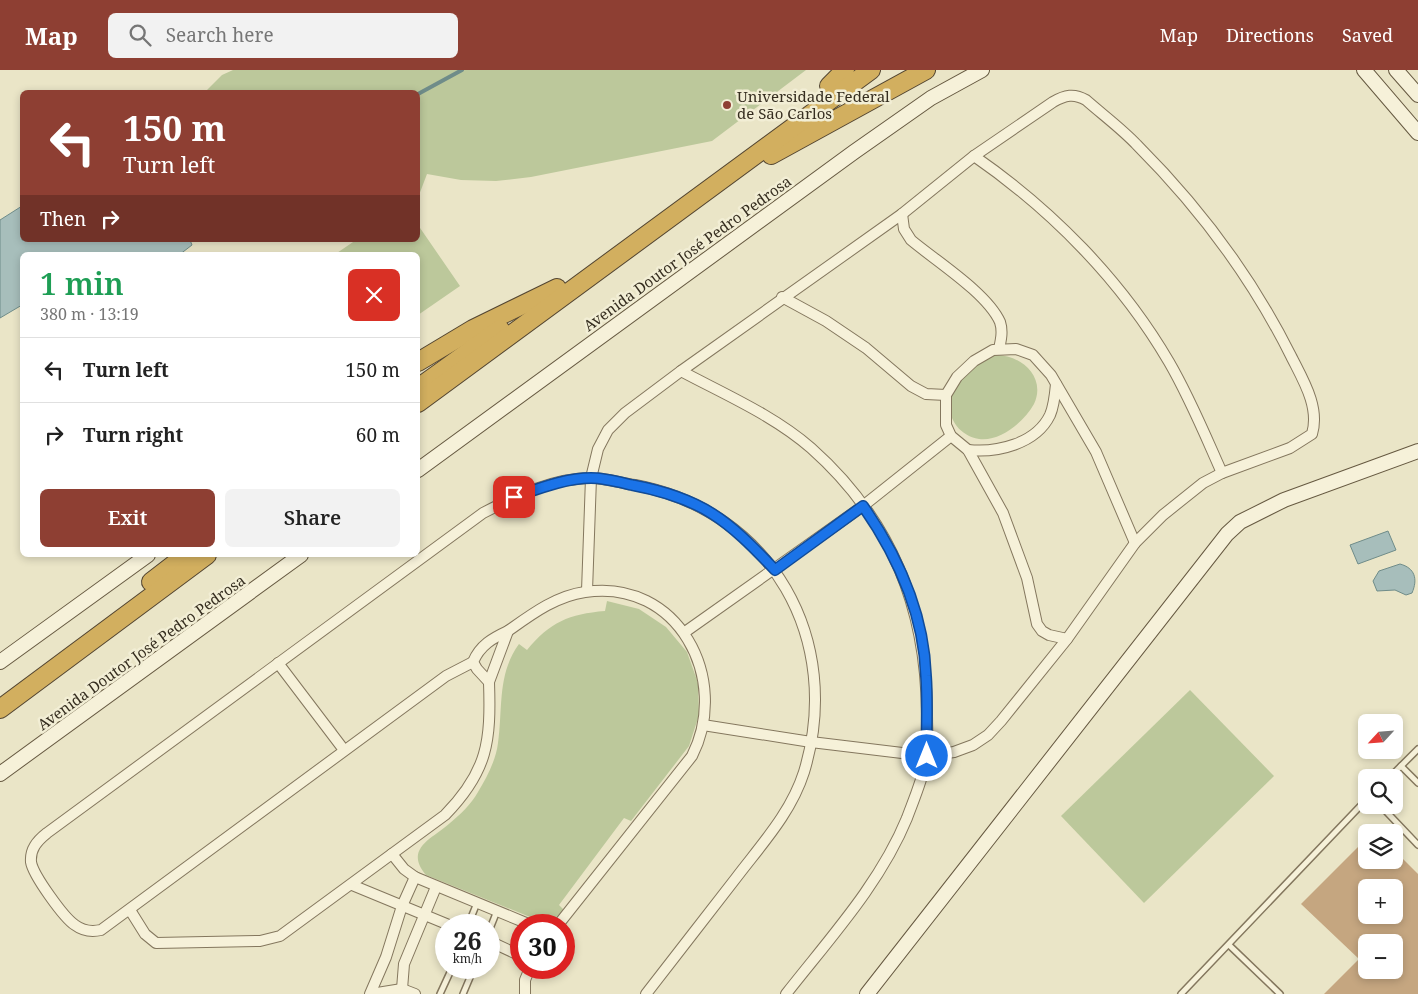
<!DOCTYPE html>
<meta charset="utf-8">
<style>
:root{--surface:#fff;--page:#f2f2f2;--text:#222;--muted:#767676;--line:#e0e0e0;--accent:#8e3f33}
body{margin:0;font-family:"Noto Serif",serif;background:var(--page);color:var(--text);height:100vh;display:flex;flex-direction:column;font-size:19px;white-space:nowrap}
*{box-sizing:border-box;margin:0}
p{font-size:16px;color:var(--muted)}
.icon{flex:none;width:28px;height:28px;fill:none;stroke:currentColor;stroke-width:2;stroke-linecap:round;stroke-linejoin:round}
.map{position:relative;flex:1;overflow:hidden}
.drawer{position:absolute;left:20px;top:182px;width:400px;height:305px;display:flex;flex-direction:column;background:var(--surface);border-radius:8px;box-shadow:0 2px 8px #0003}
.drawer>*{flex:none}
.hud{position:absolute;left:20px;top:20px;width:400px;height:152px;border-radius:8px;box-shadow:0 2px 8px #0003;background:#8e3f33;color:#fff;overflow:hidden}
.needle{width:32px;rotate:244deg}
.fabs{position:absolute;left:1358px;top:644px;display:grid;gap:10px}
.fabs a{display:grid;place-items:center;width:45px;height:45px;border-radius:8px;background:var(--surface);box-shadow:0 2px 8px #0003;font-size:25px}
.speed{position:absolute;left:435px;top:844px;display:flex;gap:10px;font-size:25px;font-weight:700;text-align:center}
.speed>*{display:grid;place-content:center;width:65px;height:65px;border-radius:50%;background:var(--surface);box-shadow:0 2px 8px #0003;line-height:1}
.speed small{font-size:12px;font-weight:400}
.speed .limit{border:8px solid #d22;background:#fff;color:#111}
.pin{position:absolute;display:grid;place-items:center;width:42px;height:42px;color:#fff;margin:-21px;border-radius:10px;box-shadow:0 2px 8px #0006}
.me{position:absolute;width:55px;margin:-28px;rotate:0deg;stroke-linejoin:round;filter:drop-shadow(0 0 4px #0008)}
.turn{display:flex;align-items:center;gap:18px;height:105px;padding:0 20px;font-size:22px}
.turn .icon{width:65px;height:65px;stroke-width:2.5}
.turn b{display:block;font-size:35px;line-height:42px}
.then{display:flex;align-items:center;height:48px;padding:0 20px;background:#0003;gap:10px;font-size:19px}
.round{display:grid;place-items:center;flex:none;width:52px;height:52px;border-radius:8px;background:var(--page)}
.head{display:flex;align-items:center;justify-content:space-between;height:85px;padding:0 20px}
h1{font-size:30px;font-weight:600;line-height:38px;color:#1e9e55}
.primary-button{display:flex;gap:10px;margin-top:auto;padding:10px 20px}
.primary-button a{flex:1;height:58px;border-radius:8px;background:var(--accent);color:#fff;font-size:20px;font-weight:600;line-height:58px;text-align:center}
.primary-button a+a{background:var(--page);color:var(--text)}
ul{padding:0;list-style:none}
li{display:flex;align-items:center;gap:15px;height:65px;padding:0 20px;border-top:1px solid var(--line)}
li div{flex:1}
li b{display:block;font-size:19px}
li em{font-style:normal}
header{display:flex;align-items:center;gap:30px;box-sizing:border-box;height:70px;padding:0 25px;background:var(--accent);color:#fff}
header strong{font-size:24px}
nav{display:flex;gap:28px;margin-inline-start:auto;font-size:18px}
.search{width:350px;height:45px;background:var(--page);display:flex;align-items:center;gap:12px;box-sizing:border-box;padding:0 18px;border-radius:8px;color:var(--muted);font-size:19px}
.map>svg:first-child{display:block}
.green{fill:#bcc89b}
.water{fill:#a7bebb;stroke:#6f8c89}
.lines{fill:none;stroke-linecap:round;stroke-linejoin:round}
.stream{stroke:#6f8c89;stroke-width:4}
.building{fill:#c5a680;fill-rule:evenodd}
.lane-casing{stroke:#84775e;stroke-width:8}
.street-casing{stroke:#84775e;stroke-width:12}
.secondary-casing{stroke:#665941;stroke-width:16}
.highway-casing{stroke:#534531;stroke-width:20}
.lane{stroke:#f6f1d9;stroke-width:5}
.street{stroke:#f6f1d9;stroke-width:10}
.secondary{stroke:#f6f1d9;stroke-width:14}
.highway{stroke:#d2af5f;stroke-width:18}
.route-casing{stroke:#114b97;stroke-width:12}
.route{stroke:#1a73e8;stroke-width:9}
.poi-dot{fill:#8e3f33;stroke:#f2eed5;stroke-width:2}
.labels{text-anchor:middle;dominant-baseline:central;stroke-width:5;stroke-linejoin:round;paint-order:stroke}
.poi-label{font-size:15px;fill:#362e20;stroke:#f2eed5;text-anchor:start}
.street-label{font-size:15px;fill:#362e20;stroke:#f2eed5}
</style>
<header>
<strong>Map</strong>
<div class="search"><svg class="icon" aria-label="search" viewBox="0 0 24 24"><circle cx="10" cy="10" r="6"/><path d="M15 15l6 6"/></svg>Search here</div>
<nav><a>Map</a><a>Directions</a><a>Saved</a></nav>
</header>
<div class="map">
<svg width="1418" height="924" viewBox="0 0 1418 924">
<rect width="100%" height="100%" fill="#eae5c7"/>
<!-- green -->
<g class="green">
<path d="M 233,0 L 806,0 L 712,71 L 531,107 L 496,111 L 461,110 L 427,104 L 419,125 L 418,125 L 418,22 L 205,22 L 222,5 Z"/>
<path d="M 418,155 L 460,216 L 418,245 L 418,185 L 334,185 L 356,170 L 418,170 Z"/>
<path d="M 995,285 C 1019,284 1047,306 1034,334 C 1024,352 1000,372 979,369 C 955,365 944,341 951,319 C 953,313 963,304 968,299 C 974,292 986,289 995,285 Z"/>
<path d="M 607,531 L 639,539 L 666,557 L 687,582 L 698,613 L 699,645 L 689,676 L 631,751 L 624,748 L 559,835 L 564,840 L 554,849 L 540,851 L 426,805 C 403,778 434,768 450,753 C 461,744 471,734 478,722 C 487,707 496,690 498,673 C 503,638 497,604 519,574 L 527,580 C 550,552 569,544 605,541 Z"/>
<path d="M 1190,620 L 1274,706 L 1144,833 L 1061,746 Z"/>
</g>
<!-- water -->
<g class="water">
<path d="M 22,136 L 22,170 L 190,170 L 192,175 L 179,185 L 22,185 L 22,235 L 0,248 L 0,150 Z"/>
<path d="M 1388,461 L 1396,480 L 1358,494 L 1350,475 Z"/>
<path d="M 1400,494 C 1415,498 1418,509 1412,523 L 1406,525 L 1395,520 L 1377,521 L 1373,511 L 1379,501 Z"/>
</g>
<g class="lines">
<!-- stream -->
<path class="stream" d="M 418,24 L 462,0"/>
</g>
<!-- building -->
<path class="building" d="M 1366,769 L 1366,790 L 1394,790 L 1394,780 L 1418,804 L 1418,924 L 1324,924 L 1359,889 L 1301,834 ZM 1366,818 L 1394,818 L 1394,845 L 1366,845 ZM 1366,872 L 1394,872 L 1394,900 L 1366,900 Z"/>
<g class="lines">
<defs>
<g id="lane">
<path d="M 1401,696 L 1418,713"/>
<path d="M 1389,708 L 1418,679"/>
<path d="M 1380,735 L 1418,775"/>
<path d="M 468,855 L 477,833"/>
<path d="M 489,861 L 497,841"/>
<path d="M 1229,875 L 1280,924"/>
<path d="M 440,924 L 452,898"/>
<path d="M 463,924 L 474,898"/>
<path d="M 1181,924 L 1366,730"/>
</g>
<g id="street">
<path d="M 974,86 C 1052,140 1121,210 1169,292 C 1190,328 1205,365 1222,403"/>
<path d="M 902,144 L 904,159 L 911,170 C 936,191 987,223 1000,252 C 1003,261 1001,270 999,279"/>
<path d="M 782,227 L 826,251 L 866,278 L 911,316 L 926,324 L 946,325"/>
<path d="M 681,301 C 724,324 773,345 811,378 C 891,449 926,537 927,643 C 927,657 928,672 927,686 C 924,706 914,729 907,748 C 880,814 829,869 786,924"/>
<path d="M 968,380 C 997,383 1036,374 1050,345 C 1054,336 1055,325 1056,314"/>
<path d="M 587,521 L 591,408 L 598,379 L 608,360 L 625,343 L 681,301 L 902,144 L 974,86 L 1053,32 C 1065,25 1074,23 1086,30 C 1103,45 1122,59 1137,75 C 1199,137 1252,208 1291,286 C 1303,310 1320,337 1312,364 L 1290,378 L 1222,403 L 1203,413 L 1163,445 L 1135,473 L 1067,569 L 1001,651 L 988,665 L 973,675 L 954,682 L 927,686 L 811,672 L 703,655"/>
<path d="M 508,561 C 532,544 556,526 585,522 C 678,508 731,609 692,686 L 558,855"/>
<path d="M 508,561 L 489,612 L 477,599 L 473,592 C 480,575 493,568 508,561 Z"/>
<path d="M 685,562 L 863,436 L 951,366"/>
<path d="M 1067,569 L 1049,565 L 1042,561 L 1037,554 L 1027,508 L 1003,443 L 968,380 L 951,366 L 946,355 L 946,325 L 957,307 L 974,291 L 993,280 L 1016,279 L 1033,285 L 1051,305 L 1096,382 L 1135,473"/>
<path d="M 473,592 L 446,606 L 101,860 C 92,862 83,861 75,855 C 64,848 33,805 31,792 C 30,779 37,771 47,763 L 483,443 C 516,426 553,408 591,408 C 605,408 621,413 635,415 C 772,441 844,570 804,702 C 791,743 761,775 736,808 C 706,847 676,885 646,924"/>
<path d="M 278,593 L 344,680"/>
<path d="M 392,784 L 404,799 L 415,807 L 531,855"/>
<path d="M 352,815 L 449,855"/>
<path d="M 130,840 L 145,864 L 156,873 L 260,871 L 280,866 L 445,745 C 488,701 491,671 489,612"/>
<path d="M 489,871 L 521,886"/>
<path d="M 402,919 L 404,894 L 436,817"/>
<path d="M 370,924 L 386,887 L 402,836 L 415,807"/>
<path d="M 371,924 L 402,919 L 415,924"/>
<path d="M 525,924 L 525,910 L 530,898"/>
</g>
<g id="secondary">
<path d="M 1364,0 L 1418,63"/>
<path d="M 1396,0 L 1418,25"/>
<path d="M 418,400 L 854,82 L 931,28 L 982,0"/>
<path d="M 0,592 L 148,485"/>
<path d="M 0,704 L 301,485"/>
<path d="M 867,924 L 1227,464 L 1240,452 L 1284,430 L 1418,381"/>
</g>
<g id="highway">
<path d="M 829,16 L 845,0"/>
<path d="M 771,85 L 926,0"/>
<path d="M 418,292 L 473,259 L 557,218"/>
<path d="M 418,318 L 500,259"/>
<path d="M 418,333 L 871,0"/>
<path d="M 151,512 L 186,485"/>
<path d="M 0,639 L 207,485"/>
</g>
</defs>
<!-- lane casing -->
<use href="#lane" class="lane-casing"/>
<!-- street casing -->
<use href="#street" class="street-casing"/>
<!-- secondary casing -->
<use href="#secondary" class="secondary-casing"/>
<!-- highway casing -->
<use href="#highway" class="highway-casing"/>
<!-- lane -->
<use href="#lane" class="lane"/>
<!-- street -->
<use href="#street" class="street"/>
<!-- secondary -->
<use href="#secondary" class="secondary"/>
<!-- highway -->
<use href="#highway" class="highway"/>
</g>
<g class="lines">
<defs>
<path id="route" d="M 514,427 C 538,419 565,408 591,408 C 604,408 619,412 632,415 C 702,428 728,450 775,500 L 863,436 C 897,485 924,544 926,606 C 928,632 926,659 927,686"/>
</defs>
<!-- route casing -->
<use href="#route" class="route-casing"/>
<!-- route -->
<use href="#route" class="route"/>
</g>
<!-- markers -->
<circle class="poi-dot" cx="727" cy="35" r="5"/>
<g class="labels">
<!-- poi labels -->
<g class="poi-label">
<text x="737" y="26">Universidade Federal<tspan x="737" dy="17">de São Carlos</tspan></text>
</g>
<!-- street labels -->
<g class="street-label">
<text transform="translate(687 183) rotate(-36)">Avenida Doutor José Pedro Pedrosa</text>
<text transform="translate(141 582) rotate(-36)">Avenida Doutor José Pedro Pedrosa</text>
</g>
</g>
</svg>
<div class="fabs">
<a><svg class="needle" viewBox="-14 -14 28 28"><path d="M0-13l5 13h-10z" fill="#e53935"/><path d="M0 13l5-13h-10z" fill="#767676"/></svg></a>
<a><svg class="icon" aria-label="search" viewBox="0 0 24 24"><circle cx="10" cy="10" r="6"/><path d="M15 15l6 6"/></svg></a>
<a><svg class="icon" aria-label="layers" viewBox="0 0 24 24"><path d="M12 4l9 5-9 5-9-5zM3 14l9 5 9-5"/></svg></a>
<a>+</a>
<a>−</a>
</div>
<div class="speed"><div>26<small>km/h</small></div><div class="limit">30</div></div>
<div class="pin" style="left:514px;top:427px;background:#d93025"><svg class="icon" aria-label="arrive" viewBox="0 0 24 24"><path d="M6 21V4h12l-3 4 3 4H6"/></svg></div>
<svg class="me" style="left:927px;top:686px" viewBox="-20 -20 40 40"><circle r="17" fill="#1a73e8" stroke="#fff" stroke-width="3"/><path d="M0-11L8 9 0 5-8 9z" fill="#fff"/></svg>
<div class="hud">
<div class="turn"><svg class="icon" aria-label="left" viewBox="0 0 24 24"><path d="M17 20v-9H6M10 6l-5 5 5 5"/></svg><div><b>150 m</b>Turn left</div></div>
<div class="then">Then<svg class="icon" aria-label="right" viewBox="0 0 24 24"><path d="M7 20v-9h11M14 6l5 5-5 5"/></svg></div>
</div>
<section class="drawer">
<div class="head"><div><h1>1 min</h1><p>380 m · 13:19</p></div><a class="round" style="background:#d93025;color:#fff"><svg class="icon" aria-label="close" viewBox="0 0 24 24"><path d="M6 6l12 12M18 6L6 18"/></svg></a></div>
<ul>
<li><svg class="icon" aria-label="left" viewBox="0 0 24 24"><path d="M17 20v-9H6M10 6l-5 5 5 5"/></svg><div><b>Turn left</b></div><em>150 m</em></li>
<li><svg class="icon" aria-label="right" viewBox="0 0 24 24"><path d="M7 20v-9h11M14 6l5 5-5 5"/></svg><div><b>Turn right</b></div><em>60 m</em></li>
</ul>
<div class="primary-button"><a>Exit</a><a>Share</a></div>
</section>
</div>
